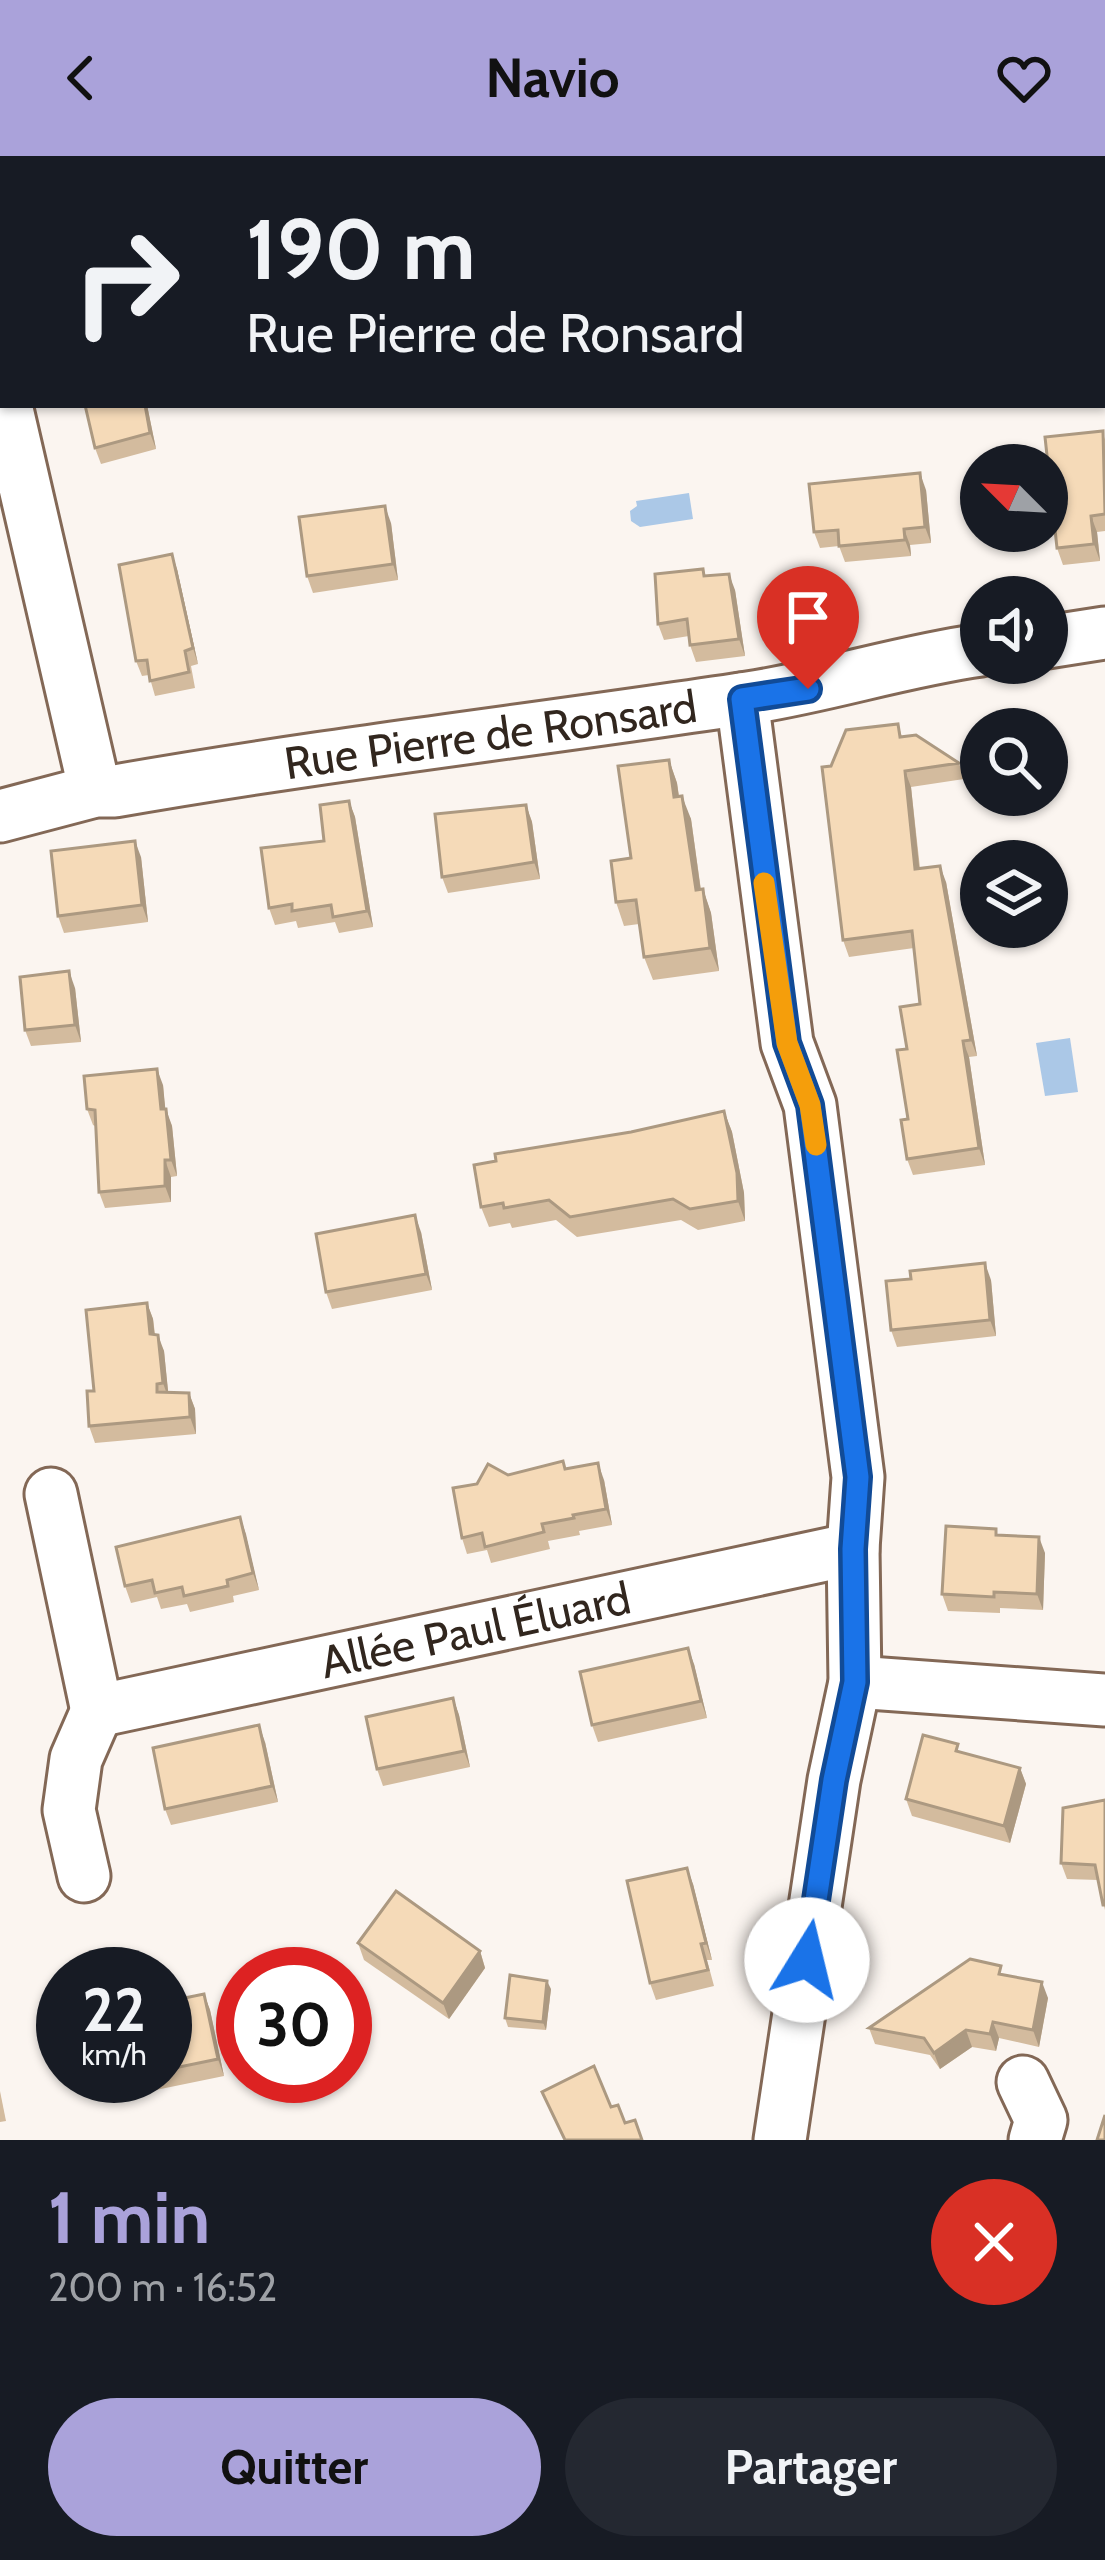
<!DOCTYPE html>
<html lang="fr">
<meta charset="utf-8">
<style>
:root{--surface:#171b24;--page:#242831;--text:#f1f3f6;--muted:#9ea1a6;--accent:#aaa2da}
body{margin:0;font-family:Cabin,sans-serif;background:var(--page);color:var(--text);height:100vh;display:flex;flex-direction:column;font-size:45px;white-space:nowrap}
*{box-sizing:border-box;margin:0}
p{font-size:39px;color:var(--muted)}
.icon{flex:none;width:66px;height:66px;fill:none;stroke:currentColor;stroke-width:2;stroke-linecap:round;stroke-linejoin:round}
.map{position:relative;height:1984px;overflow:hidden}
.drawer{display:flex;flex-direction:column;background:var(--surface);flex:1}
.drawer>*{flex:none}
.guide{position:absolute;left:0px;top:0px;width:1107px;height:252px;box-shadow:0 3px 9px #0004;background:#171b24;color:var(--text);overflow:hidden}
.needle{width:78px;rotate:294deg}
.tools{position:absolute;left:960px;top:288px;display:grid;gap:24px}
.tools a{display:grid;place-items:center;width:108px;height:108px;border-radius:50%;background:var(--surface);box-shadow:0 3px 9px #0004;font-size:60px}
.speed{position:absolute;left:36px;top:1791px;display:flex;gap:24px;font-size:60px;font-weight:700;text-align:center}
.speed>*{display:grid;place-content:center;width:156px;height:156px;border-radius:50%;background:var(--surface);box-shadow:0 3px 9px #0004;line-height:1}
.speed small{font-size:30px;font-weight:400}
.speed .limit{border:18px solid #d22;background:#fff;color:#111}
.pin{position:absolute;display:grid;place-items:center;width:102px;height:102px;color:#fff;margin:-123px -51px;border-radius:50% 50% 50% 0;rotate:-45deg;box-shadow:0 0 12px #0007}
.pin .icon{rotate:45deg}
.me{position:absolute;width:132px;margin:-66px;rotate:9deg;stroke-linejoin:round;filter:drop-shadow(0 0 9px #0008)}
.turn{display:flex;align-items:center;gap:42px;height:252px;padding:0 48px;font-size:54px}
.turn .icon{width:156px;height:156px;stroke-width:2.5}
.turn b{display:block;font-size:84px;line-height:102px}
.round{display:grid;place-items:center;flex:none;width:126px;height:126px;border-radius:63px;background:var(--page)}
.summary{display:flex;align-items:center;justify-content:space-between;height:204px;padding:0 48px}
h1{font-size:72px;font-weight:800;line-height:90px;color:var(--accent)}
.primary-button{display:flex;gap:24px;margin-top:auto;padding:24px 48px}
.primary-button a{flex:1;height:138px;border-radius:72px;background:var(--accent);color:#111;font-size:48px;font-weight:800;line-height:138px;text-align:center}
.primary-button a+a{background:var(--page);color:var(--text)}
header{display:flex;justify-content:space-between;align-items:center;height:156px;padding:0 48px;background:var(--accent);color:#111;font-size:54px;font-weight:800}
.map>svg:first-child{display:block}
.water{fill:#abc8e7}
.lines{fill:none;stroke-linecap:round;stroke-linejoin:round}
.minor-casing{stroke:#836856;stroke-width:57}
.minor{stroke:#fff;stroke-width:51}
.wall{fill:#d3bb9e}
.shaded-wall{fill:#ac9981}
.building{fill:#f5dab8;stroke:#ac9981;stroke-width:3}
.route-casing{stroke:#114b97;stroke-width:30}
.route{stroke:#1a73e8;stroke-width:21}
.slow{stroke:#f59e0b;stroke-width:21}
.labels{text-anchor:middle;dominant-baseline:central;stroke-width:9;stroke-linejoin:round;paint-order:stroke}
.street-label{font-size:45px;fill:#31261e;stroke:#fff}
</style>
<header><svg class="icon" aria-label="back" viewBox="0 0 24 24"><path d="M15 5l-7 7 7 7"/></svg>Navio<svg class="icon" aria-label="heart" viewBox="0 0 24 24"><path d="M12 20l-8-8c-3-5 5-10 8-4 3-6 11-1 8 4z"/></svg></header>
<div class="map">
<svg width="1105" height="1984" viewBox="0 0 1105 1984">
<rect width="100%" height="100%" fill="#fbf5f0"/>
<!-- water -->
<g class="water">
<path d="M 689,337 L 693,363 L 640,371 L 631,365 L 630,355 L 637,350 L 636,345 Z"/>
<path d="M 1070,882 L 1078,936 L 1045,940 L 1036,887 Z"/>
</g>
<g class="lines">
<defs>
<g id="minor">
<path d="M 6,249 L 95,635"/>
<path d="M 1047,486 L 1105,477"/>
<path d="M 742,543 L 787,887 L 810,949 L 858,1321 L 853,1393 L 855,1526 L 834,1624 L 780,1984"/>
<path id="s1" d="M 0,660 L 95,635 L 115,635 C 326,598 537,574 748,542 C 827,530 902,505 981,494"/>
<path id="s2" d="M 51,1338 L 97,1555 L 853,1393"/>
<path d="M 855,1526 L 1105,1544"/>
<path d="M 84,1720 L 69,1654 L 76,1603 L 97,1555"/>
<path d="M 1023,1926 L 1041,1964 L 1035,1984"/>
</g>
</defs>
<!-- minor casing -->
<use href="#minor" class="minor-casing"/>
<!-- minor -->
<use href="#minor" class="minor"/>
</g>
<!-- wall -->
<g class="wall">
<path d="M 147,249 L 156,293 L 101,308 L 95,292 Z"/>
<path d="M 1105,281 L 1105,375 L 1097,376 L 1100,405 L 1063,409 L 1057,392 Z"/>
<path d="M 926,334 L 931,387 L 910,389 L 911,400 L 845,406 L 839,390 L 820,392 L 814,376 Z"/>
<path d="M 391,367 L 398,424 L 313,437 L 307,420 Z"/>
<path d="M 177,413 L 198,508 L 191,510 L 195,532 L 155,540 L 149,519 L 142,520 L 136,505 Z"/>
<path d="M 705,420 L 735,434 L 745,500 L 696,506 L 690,489 L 689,480 L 664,484 L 658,468 Z"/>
<path d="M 898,568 L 902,581 L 959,607 L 964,623 L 911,631 L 920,712 L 946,726 L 977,900 L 969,901 L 985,1009 L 913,1019 L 907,1003 L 907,893 L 920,848 L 914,792 L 849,801 L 843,784 L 831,610 Z"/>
<path d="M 669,604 L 677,627 L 679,640 L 691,663 L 701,734 L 703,733 L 711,757 L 719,815 L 653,824 L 644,801 L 639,768 L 624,770 L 616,746 L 631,702 Z"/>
<path d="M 349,645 L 355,661 L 373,771 L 339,777 L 335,766 L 298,772 L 296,765 L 275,769 L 269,752 L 324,685 Z"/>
<path d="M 526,649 L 532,666 L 540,723 L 448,737 L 442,721 Z"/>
<path d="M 141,701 L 148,766 L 64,777 L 58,760 Z"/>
<path d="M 75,832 L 81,886 L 31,890 L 25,874 Z"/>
<path d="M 163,929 L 165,953 L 172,970 L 177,1020 L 171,1021 L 171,1046 L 105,1052 L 99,1036 L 95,970 L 93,969 L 87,953 Z"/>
<path d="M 724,955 L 732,976 L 744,1037 L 745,1065 L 698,1074 L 681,1064 L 577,1081 L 556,1064 L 512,1072 L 510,1067 L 489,1071 L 481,1051 L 496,1005 Z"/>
<path d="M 421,1076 L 432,1134 L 332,1153 L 326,1136 Z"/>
<path d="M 991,1124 L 996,1180 L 897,1191 L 891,1174 Z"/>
<path d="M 147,1147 L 153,1163 L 155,1178 L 164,1195 L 168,1236 L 189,1237 L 195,1253 L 196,1278 L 95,1287 L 89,1270 L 94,1235 Z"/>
<path d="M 566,1312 L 604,1324 L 612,1369 L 579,1375 L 580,1379 L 548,1385 L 550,1393 L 491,1407 L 487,1394 L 467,1398 L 462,1382 L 477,1328 L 508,1319 Z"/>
<path d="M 240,1361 L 259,1434 L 233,1440 L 234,1446 L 190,1456 L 187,1448 L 161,1453 L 157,1441 L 131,1447 L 125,1430 Z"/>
<path d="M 998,1379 L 1045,1397 L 1043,1454 L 1000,1452 L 1000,1457 L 948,1455 L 942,1438 Z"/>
<path d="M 694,1508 L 707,1562 L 598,1586 L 592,1569 Z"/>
<path d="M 453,1542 L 459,1559 L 470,1611 L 383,1630 L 377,1613 Z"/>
<path d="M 265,1586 L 278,1646 L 171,1669 L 165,1653 Z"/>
<path d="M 961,1596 L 1020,1612 L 1026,1628 L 1010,1687 L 912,1660 L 906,1643 Z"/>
<path d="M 1105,1644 L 1105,1754 L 1098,1724 L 1067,1723 L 1061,1707 Z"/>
<path d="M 693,1728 L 712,1804 L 707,1804 L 714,1830 L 656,1844 L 650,1827 Z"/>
<path d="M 358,1787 L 480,1795 L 485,1812 L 449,1863 L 364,1804 Z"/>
<path d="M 1004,1819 L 1048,1842 L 1039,1891 L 999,1882 L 996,1895 L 972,1891 L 940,1913 L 930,1899 L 875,1888 L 869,1872 Z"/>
<path d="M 551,1833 L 546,1874 L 508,1871 L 505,1862 Z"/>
<path d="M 204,1838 L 210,1854 L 224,1920 L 107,1944 L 100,1920 L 165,1920 L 165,1846 Z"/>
<path d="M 0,1935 L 6,1965 L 0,1966 Z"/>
</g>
<!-- shaded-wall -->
<g class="shaded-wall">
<path d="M 145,249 L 147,249 L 156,293 L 150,277 Z"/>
<path d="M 920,317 L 926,334 L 931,387 L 925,371 Z"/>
<path d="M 385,350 L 391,367 L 398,424 L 393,408 Z"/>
<path d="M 1091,360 L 1097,376 L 1100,405 L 1094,388 Z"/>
<path d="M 904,373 L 910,389 L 911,400 L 905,384 Z"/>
<path d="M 172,398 L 177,413 L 198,508 L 193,492 Z"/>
<path d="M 729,418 L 735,434 L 745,500 L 739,483 Z"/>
<path d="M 669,604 L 677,627 L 682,664 L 674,641 Z"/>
<path d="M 905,615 L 911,631 L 921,729 L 915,713 Z"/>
<path d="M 682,640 L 691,663 L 704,758 L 696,734 Z"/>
<path d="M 349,645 L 355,661 L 373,771 L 367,755 Z"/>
<path d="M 526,649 L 532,666 L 540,723 L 534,706 Z"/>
<path d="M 135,685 L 141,701 L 148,766 L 142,749 Z"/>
<path d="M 940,710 L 946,726 L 977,900 L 971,884 Z"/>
<path d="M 703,733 L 711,757 L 719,815 L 710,792 Z"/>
<path d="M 69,815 L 75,832 L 81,886 L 75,869 Z"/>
<path d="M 963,885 L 969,901 L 985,1009 L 979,992 Z"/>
<path d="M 157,913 L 163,929 L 167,970 L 161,953 Z"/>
<path d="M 166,953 L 172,970 L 177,1020 L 171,1004 Z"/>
<path d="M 724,955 L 732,976 L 744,1037 L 745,1065 L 738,1045 Z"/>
<path d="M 165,1004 L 171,1021 L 171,1046 L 165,1030 Z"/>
<path d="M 415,1059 L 421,1076 L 432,1134 L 426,1118 Z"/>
<path d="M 985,1107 L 991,1124 L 996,1180 L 990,1164 Z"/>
<path d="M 147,1147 L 153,1163 L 156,1194 L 150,1178 Z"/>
<path d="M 158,1179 L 164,1195 L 169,1244 L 163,1227 Z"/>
<path d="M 189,1237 L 195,1253 L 196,1278 L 190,1261 Z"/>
<path d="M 598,1307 L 604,1324 L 612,1369 L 606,1353 Z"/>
<path d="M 240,1361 L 246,1378 L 259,1434 L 253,1417 Z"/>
<path d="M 1039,1381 L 1045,1397 L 1043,1454 L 1037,1438 Z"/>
<path d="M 688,1492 L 694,1508 L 707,1562 L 701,1545 Z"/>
<path d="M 453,1542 L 459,1559 L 470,1611 L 464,1595 Z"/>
<path d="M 259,1569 L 265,1586 L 278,1646 L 272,1630 Z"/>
<path d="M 1020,1612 L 1026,1628 L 1010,1687 L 1004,1670 Z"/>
<path d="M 687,1712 L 693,1728 L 712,1804 L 706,1787 Z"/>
<path d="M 480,1795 L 485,1812 L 449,1863 L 443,1847 Z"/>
<path d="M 547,1825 L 551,1833 L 546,1874 L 543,1866 Z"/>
<path d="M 1042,1826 L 1048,1842 L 1039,1891 L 1033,1874 Z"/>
<path d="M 204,1838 L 210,1854 L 224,1920 L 218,1903 Z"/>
<path d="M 993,1866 L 999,1882 L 996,1895 L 990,1878 Z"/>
<path d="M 966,1874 L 972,1891 L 940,1913 L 934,1897 Z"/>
</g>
<!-- building -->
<g class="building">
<path d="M 176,0 L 245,0 L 246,3 L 177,3 Z"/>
<path d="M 769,0 L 868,0 L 869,3 L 770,3 Z"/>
<path d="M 1104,55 L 1105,55 L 1104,110 Z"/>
<path d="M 85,249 L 145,249 L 150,277 L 95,292 Z"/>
<path d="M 1103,275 L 1105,358 L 1091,360 L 1094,388 L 1057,392 L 1045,281 Z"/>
<path d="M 920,317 L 925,371 L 904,373 L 905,384 L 839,390 L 838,374 L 814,376 L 809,328 Z"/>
<path d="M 385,350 L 393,408 L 307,420 L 299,361 Z"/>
<path d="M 172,398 L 193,492 L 185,495 L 189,516 L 150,525 L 147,504 L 136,505 L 119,409 Z"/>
<path d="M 703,413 L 704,420 L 729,418 L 739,483 L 690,489 L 687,463 L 658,468 L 655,418 Z"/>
<path d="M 898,568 L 900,581 L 916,579 L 959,607 L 905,615 L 915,713 L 940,710 L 971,884 L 963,885 L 979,992 L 907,1003 L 901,964 L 908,963 L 897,894 L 907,893 L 900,851 L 920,848 L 912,775 L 843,784 L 822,611 L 831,610 L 846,574 Z"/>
<path d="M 669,604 L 674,641 L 682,640 L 696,734 L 703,733 L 710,792 L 644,801 L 636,744 L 616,746 L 611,705 L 631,702 L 618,610 Z"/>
<path d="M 349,645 L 367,755 L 333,761 L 331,749 L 292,755 L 292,748 L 269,752 L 261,692 L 324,685 L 320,649 Z"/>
<path d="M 526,649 L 534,706 L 442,721 L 435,658 Z"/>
<path d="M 135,685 L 142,749 L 58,760 L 51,695 Z"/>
<path d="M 69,815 L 75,869 L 25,874 L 20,821 Z"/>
<path d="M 157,913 L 161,953 L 166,953 L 171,1004 L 165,1004 L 165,1030 L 99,1036 L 95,954 L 87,953 L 84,920 Z"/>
<path d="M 724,955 L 737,1017 L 738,1045 L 690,1053 L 673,1043 L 570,1061 L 549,1044 L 504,1052 L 503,1047 L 481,1051 L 474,1009 L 496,1005 L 495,998 L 631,976 Z"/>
<path d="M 415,1059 L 426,1118 L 326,1136 L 316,1078 Z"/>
<path d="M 985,1107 L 990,1164 L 891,1174 L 886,1125 L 911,1123 L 910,1115 Z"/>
<path d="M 147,1147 L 150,1178 L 158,1179 L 163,1227 L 157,1228 L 157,1236 L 189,1237 L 190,1261 L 89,1270 L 87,1235 L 94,1235 L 86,1154 Z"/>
<path d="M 563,1305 L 565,1313 L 598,1307 L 606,1353 L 573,1359 L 574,1362 L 542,1368 L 544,1376 L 485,1391 L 482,1377 L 462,1382 L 453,1332 L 477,1328 L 488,1308 L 508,1319 Z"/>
<path d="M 240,1361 L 253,1417 L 227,1424 L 228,1430 L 184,1440 L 182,1431 L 155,1437 L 152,1424 L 125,1430 L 116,1391 Z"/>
<path d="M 946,1370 L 996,1373 L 996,1379 L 1039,1381 L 1037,1438 L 994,1436 L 994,1441 L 942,1438 Z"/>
<path d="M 688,1492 L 701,1545 L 592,1569 L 580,1516 Z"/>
<path d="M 453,1542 L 464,1595 L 377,1613 L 366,1561 Z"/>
<path d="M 259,1569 L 272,1630 L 165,1653 L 153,1592 Z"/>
<path d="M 923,1579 L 958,1588 L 956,1595 L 1020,1612 L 1004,1670 L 906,1643 Z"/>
<path d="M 1105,1644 L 1105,1749 L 1103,1749 L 1095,1709 L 1061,1707 L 1063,1652 Z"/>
<path d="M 687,1712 L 706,1787 L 701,1788 L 708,1814 L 650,1827 L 627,1725 Z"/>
<path d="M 396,1735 L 480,1795 L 443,1847 L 358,1787 Z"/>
<path d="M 970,1803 L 1001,1810 L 999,1818 L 1042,1826 L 1033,1874 L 993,1866 L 990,1878 L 966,1874 L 934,1897 L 924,1882 L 869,1872 Z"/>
<path d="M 510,1819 L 547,1825 L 543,1866 L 505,1862 Z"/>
<path d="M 204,1838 L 218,1903 L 165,1914 L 165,1846 Z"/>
<path d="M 594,1910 L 611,1951 L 618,1949 L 625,1967 L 635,1964 L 642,1984 L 565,1984 L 542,1936 Z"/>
<path d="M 100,1920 L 139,1920 L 101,1928 Z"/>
<path d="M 1105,1959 L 1105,1984 L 1097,1984 Z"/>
</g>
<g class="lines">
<defs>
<path id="route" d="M 807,1804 L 834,1624 L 855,1526 L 853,1393 L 858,1321 L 810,949 L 787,887 L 742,543 L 808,533"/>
</defs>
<!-- route casing -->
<use href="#route" class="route-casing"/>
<!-- route -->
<use href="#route" class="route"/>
<!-- slow -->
<path class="slow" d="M 764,727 L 787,887 L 810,949 L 816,989"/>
</g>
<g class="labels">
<!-- street labels -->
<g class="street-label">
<text stroke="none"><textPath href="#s1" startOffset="498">Rue Pierre de Ronsard</textPath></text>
<text stroke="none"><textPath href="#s2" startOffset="609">Allée Paul Éluard</textPath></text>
</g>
</g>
</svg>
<div class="tools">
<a><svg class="needle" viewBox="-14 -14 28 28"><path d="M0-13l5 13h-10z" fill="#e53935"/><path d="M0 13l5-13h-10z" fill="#9ea1a6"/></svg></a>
<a><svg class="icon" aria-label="sound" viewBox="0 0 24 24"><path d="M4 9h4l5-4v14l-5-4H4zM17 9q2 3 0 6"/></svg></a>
<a><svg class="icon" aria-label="search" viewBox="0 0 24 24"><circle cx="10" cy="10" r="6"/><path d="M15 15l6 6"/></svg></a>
<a><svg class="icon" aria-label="layers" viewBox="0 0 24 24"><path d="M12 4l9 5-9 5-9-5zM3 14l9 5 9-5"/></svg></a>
</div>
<div class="speed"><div>22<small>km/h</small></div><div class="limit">30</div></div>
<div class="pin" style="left:808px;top:533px;background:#d93025"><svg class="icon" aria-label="arrive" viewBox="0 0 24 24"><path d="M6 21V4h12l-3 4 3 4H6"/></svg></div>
<svg class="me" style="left:807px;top:1804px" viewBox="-20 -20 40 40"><circle r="19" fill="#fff"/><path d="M0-13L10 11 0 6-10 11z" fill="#1a73e8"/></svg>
<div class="guide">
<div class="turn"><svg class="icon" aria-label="right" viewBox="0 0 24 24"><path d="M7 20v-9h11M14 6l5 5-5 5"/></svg><div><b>190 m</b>Rue Pierre de Ronsard</div></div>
</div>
</div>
<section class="drawer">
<div class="summary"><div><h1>1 min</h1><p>200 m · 16:52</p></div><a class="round" style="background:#d93025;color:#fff"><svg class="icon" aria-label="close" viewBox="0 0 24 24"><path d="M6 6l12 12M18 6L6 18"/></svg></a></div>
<div class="primary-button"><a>Quitter</a><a>Partager</a></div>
</section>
